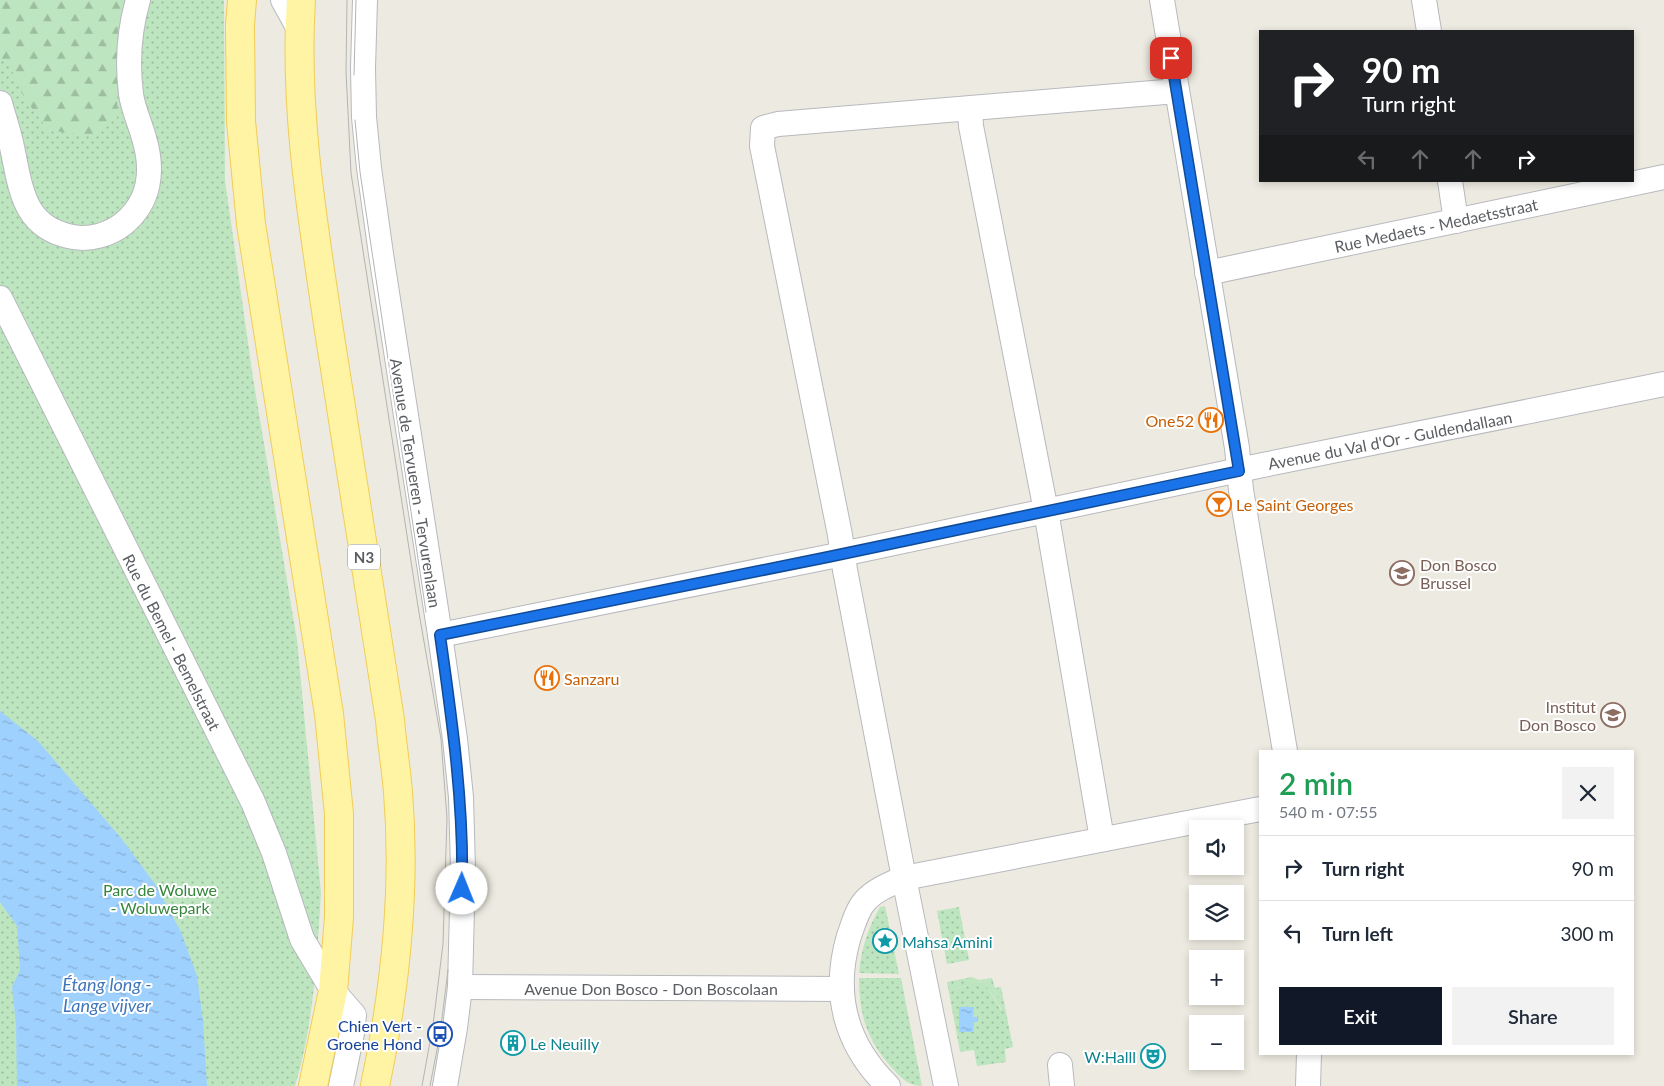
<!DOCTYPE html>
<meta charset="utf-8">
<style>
:root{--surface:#fff;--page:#f2f2f3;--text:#1f2937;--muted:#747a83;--line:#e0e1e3;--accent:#111827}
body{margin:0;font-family:Lato,sans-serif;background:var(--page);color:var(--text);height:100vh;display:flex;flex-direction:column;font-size:19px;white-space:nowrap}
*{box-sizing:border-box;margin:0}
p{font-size:16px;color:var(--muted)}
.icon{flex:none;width:28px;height:28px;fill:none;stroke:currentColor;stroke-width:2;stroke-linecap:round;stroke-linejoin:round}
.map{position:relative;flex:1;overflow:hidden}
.side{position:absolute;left:1259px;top:750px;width:375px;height:305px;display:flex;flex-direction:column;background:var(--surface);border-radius:0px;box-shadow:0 2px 8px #0003}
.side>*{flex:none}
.hud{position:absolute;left:1259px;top:30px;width:375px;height:152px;border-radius:0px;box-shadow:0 2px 8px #0003;background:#202124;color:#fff;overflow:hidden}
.buttons{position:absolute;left:1189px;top:820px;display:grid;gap:10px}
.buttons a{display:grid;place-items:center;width:55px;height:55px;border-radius:0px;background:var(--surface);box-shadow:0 2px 8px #0003;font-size:25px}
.pin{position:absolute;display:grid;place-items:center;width:42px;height:42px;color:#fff;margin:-21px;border-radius:10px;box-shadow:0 2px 8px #0006}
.me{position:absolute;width:55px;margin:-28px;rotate:1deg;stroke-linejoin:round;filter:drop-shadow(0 0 4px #0008)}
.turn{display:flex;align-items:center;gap:18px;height:105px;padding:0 20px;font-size:22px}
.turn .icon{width:65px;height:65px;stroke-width:2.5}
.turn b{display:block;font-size:35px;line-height:42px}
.lanes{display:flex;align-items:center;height:48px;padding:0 20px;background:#0003;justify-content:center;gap:25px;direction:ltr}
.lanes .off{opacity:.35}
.round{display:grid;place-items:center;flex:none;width:52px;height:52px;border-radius:0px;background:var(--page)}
.overview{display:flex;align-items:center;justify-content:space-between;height:85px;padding:0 20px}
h1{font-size:30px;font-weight:600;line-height:38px;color:#1e9e55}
.button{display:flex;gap:10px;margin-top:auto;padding:10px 20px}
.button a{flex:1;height:58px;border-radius:0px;background:var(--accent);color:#fff;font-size:20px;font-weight:600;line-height:58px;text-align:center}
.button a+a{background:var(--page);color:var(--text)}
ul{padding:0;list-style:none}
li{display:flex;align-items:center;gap:15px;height:65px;padding:0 20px;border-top:1px solid var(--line)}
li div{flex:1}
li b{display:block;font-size:19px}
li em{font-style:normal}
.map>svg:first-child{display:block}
.grass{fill:url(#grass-dots);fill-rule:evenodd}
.forest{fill:url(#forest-firs)}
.garden{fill:#bde5bf}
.water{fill:url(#water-ripples)}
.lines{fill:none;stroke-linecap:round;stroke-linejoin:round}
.minor-casing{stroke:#b7b9be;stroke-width:26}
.major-casing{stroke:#f1cc56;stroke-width:30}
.minor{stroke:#fff;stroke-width:24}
.major{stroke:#fff4a4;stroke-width:28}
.tram{stroke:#b3b4b4;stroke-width:1}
.route-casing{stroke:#114b97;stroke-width:12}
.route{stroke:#1a73e8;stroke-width:9}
.labels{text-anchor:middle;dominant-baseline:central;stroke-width:4;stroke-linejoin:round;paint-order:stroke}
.shield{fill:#fff;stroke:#8c8e91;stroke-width:1}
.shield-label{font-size:15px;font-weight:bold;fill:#5a5d62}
.street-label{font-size:16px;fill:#5a5d62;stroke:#fff}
.food-label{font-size:16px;fill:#c56008;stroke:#fff;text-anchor:start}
.education-label{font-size:16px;fill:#785e54;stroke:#fff;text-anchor:start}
.park-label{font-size:16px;fill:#35863c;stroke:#fff}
.culture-label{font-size:16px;fill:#0d838f;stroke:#fff;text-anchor:start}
.transit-label{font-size:16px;fill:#164399;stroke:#fff;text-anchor:end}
.water-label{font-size:18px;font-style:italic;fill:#4076b9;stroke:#fff}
</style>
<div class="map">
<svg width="1664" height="1086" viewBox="0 0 1664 1086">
<defs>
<pattern id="grass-dots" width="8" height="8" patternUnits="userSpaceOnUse" patternTransform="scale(1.25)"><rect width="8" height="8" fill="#bde5bf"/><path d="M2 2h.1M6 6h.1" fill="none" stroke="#9dbd9f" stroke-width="1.8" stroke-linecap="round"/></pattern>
<pattern id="forest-firs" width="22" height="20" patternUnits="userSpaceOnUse" patternTransform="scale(1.25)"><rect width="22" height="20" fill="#bde5bf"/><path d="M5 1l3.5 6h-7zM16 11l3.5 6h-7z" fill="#9dbd9f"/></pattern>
<pattern id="water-ripples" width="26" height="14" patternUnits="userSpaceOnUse" patternTransform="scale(1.25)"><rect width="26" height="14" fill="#9fd1ff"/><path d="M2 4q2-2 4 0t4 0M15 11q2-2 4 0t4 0" fill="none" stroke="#85add2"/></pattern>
</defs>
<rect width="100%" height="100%" fill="#edebe1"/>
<!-- grass -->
<g class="grass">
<path d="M 0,0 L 224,0 L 225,180 L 253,378 L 297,640 L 321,893 C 317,957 314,1024 295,1086 L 0,1086 Z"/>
<path d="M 885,906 L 899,974 L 859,973 C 861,949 868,928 880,907 Z"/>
<path d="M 959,907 L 969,960 L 947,964 L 937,911 Z"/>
<path d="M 972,977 L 979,980 L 992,978 L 995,988 L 1001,987 L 1013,1047 L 1005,1049 L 1006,1062 L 977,1066 L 974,1050 L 960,1052 L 947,982 ZM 973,981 L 990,982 L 1003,1008 L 1001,1010 L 986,985 L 970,985 L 954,990 Z"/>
<path d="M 859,978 L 901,978 L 922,1086 C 909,1086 901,1078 893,1069 C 867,1041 859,1015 859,978 Z"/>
</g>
<!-- forest -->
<path class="forest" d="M 0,0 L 128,0 L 118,21 L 117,118 L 92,136 L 48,130 L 25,99 L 7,60 L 0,61 Z"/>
<!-- garden -->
<path class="garden" d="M 973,981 L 990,982 L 1003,1008 L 1002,1010 L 986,985 L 970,985 L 954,990 L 952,987 Z"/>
<!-- water -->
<g class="water">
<path d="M 0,711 L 38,741 L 121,838 L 155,884 L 181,932 L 197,976 L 203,1021 L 207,1086 L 17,1086 L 16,1025 L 12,987 L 20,970 L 17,926 L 0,902 Z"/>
<path d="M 959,1007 L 974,1007 L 973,1017 L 978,1017 L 978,1022 L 974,1022 L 973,1032 L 959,1032 Z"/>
</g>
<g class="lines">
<defs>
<g id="minor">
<path d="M 283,0 L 299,29"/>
<path d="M 365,0 L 363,68 L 364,117 L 369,168 L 381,254 L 440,635 L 455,739 L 461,797 L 463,869 L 460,987 L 455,1028 L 445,1086"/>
<path d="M 1162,0 L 1237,448 L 1241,490 L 1285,751"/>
<path d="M 1424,0 L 1429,31"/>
<path d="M 0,103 C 4,118 9,132 12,147 C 21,189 23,228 73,237 C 90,240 109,235 123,224 C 150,202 154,171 144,138 C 140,123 133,109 131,94 C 127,62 129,31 138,0"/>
<path d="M 970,109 L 971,126 L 1046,511 L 1102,839"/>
<path d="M 1450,181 L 1456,221"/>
<path d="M 1207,273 L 1664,177"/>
<path d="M 0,298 L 253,802 L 274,853 L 302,939 L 333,991 L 354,1015 L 352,1033 L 341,1086"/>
<path d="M 440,635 L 828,557 L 1263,465 L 1664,384"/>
<path d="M 460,987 L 842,989"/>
<path d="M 1060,1065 L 1062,1086"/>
<path d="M 888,1086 C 845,1044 832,993 849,936 C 853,925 857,910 865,901 C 875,890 890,884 904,878 L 1260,809"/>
<path d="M 946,1086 L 904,878 L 845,570 L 840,535 L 762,146 L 763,128 L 778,124 L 1177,91"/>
<path d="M 1308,1086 L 1309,1054"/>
</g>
<g id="major">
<path d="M 242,0 L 240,25 L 241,121 L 251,224 L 329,714 L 339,814 L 339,917 L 333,991 L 313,1086"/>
<path d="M 301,0 C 294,109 312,216 328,324 C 348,456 370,588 390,720 C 392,744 396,768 398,792 C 406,889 395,991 375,1086"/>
</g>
</defs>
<!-- minor casing -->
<use href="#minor" class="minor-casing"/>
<!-- major casing -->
<use href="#major" class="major-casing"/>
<!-- minor -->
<use href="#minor" class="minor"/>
<!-- major -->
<use href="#major" class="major"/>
<!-- tram -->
<g class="tram">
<path d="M 347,0 L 346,72 L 351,173 L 419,613 L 441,739 L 447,818 L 443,944 L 433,1025 L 422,1086"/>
<path d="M 354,75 L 356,0"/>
<path d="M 355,120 L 360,172 L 426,612"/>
<path d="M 430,1086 L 440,1034 L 448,970"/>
</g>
</g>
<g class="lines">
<defs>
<path id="route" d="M 462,889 C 464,803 452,720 440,635 L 828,557 L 1239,471 L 1171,58"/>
</defs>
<!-- route casing -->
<use href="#route" class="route-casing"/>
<!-- route -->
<use href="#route" class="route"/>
</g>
<!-- icons -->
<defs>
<symbol id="restaurant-ring" viewBox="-11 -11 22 22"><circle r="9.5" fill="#fff" stroke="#e8710a" stroke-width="1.5"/><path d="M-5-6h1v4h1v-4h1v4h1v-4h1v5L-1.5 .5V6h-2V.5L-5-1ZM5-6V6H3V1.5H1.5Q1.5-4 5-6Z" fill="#e8710a"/></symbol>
<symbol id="bar-ring" viewBox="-11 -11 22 22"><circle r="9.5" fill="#fff" stroke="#e8710a" stroke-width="1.5"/><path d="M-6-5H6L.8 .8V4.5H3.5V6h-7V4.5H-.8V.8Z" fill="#e8710a"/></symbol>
<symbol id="school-ring" viewBox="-11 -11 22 22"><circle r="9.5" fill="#fff" stroke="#8d6e63" stroke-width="1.5"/><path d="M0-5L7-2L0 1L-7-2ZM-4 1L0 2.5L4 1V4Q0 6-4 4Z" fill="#8d6e63"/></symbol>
<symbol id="sight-ring" viewBox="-11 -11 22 22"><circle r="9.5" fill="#fff" stroke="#0f9aa8" stroke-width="1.5"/><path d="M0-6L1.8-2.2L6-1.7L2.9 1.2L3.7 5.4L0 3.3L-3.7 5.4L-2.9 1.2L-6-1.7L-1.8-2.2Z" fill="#0f9aa8"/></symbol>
<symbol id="bus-ring" viewBox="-11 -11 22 22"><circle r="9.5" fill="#fff" stroke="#1a4fb4" stroke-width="1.5"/><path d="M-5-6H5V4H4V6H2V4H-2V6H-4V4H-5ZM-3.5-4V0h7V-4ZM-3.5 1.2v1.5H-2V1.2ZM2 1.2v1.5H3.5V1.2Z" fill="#1a4fb4"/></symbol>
<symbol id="building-ring" viewBox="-11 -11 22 22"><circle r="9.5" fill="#fff" stroke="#0f9aa8" stroke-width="1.5"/><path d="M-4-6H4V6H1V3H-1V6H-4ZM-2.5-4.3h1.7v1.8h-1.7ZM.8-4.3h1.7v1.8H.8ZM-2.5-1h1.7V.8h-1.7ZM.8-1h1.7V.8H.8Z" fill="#0f9aa8"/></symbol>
<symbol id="theatre-ring" viewBox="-11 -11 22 22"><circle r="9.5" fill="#fff" stroke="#0f9aa8" stroke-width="1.5"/><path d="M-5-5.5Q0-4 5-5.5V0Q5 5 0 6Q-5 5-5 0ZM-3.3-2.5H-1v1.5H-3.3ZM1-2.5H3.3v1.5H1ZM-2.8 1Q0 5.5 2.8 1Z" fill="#0f9aa8"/></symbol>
</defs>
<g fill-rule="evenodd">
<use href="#restaurant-ring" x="1197" y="406" width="28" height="28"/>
<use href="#bar-ring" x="1205" y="490" width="28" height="28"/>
<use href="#school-ring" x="1388" y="559" width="28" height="28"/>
<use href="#restaurant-ring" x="533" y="664" width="28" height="28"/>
<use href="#school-ring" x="1599" y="701" width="28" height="28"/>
<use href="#sight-ring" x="871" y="927" width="28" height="28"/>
<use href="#bus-ring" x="426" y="1020" width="28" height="28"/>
<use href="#building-ring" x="499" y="1029" width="28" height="28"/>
<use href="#theatre-ring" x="1139" y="1042" width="28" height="28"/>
</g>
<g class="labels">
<!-- shield labels -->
<rect class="shield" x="348" y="544.5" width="32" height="25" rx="4"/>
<g class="shield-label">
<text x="364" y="557">N3</text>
</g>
<!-- street labels -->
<g class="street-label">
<text transform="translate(1436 225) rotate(-12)">Rue Medaets - Medaetsstraat</text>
<text transform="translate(1390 440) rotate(-11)">Avenue du Val d'Or - Guldendallaan</text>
<text transform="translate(416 483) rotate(81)">Avenue de Tervueren - Tervurenlaan</text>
<text transform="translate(172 642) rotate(63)">Rue du Bemel - Bemelstraat</text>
<text x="651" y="988">Avenue Don Bosco - Don Boscolaan</text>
</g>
<!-- food labels -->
<g class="food-label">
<text x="1194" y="420" text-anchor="end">One52</text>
<text x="1236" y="504">Le Saint Georges</text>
<text x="564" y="678">Sanzaru</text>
</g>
<!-- education labels -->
<g class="education-label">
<text x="1420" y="564">Don Bosco<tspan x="1420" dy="18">Brussel</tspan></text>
<text x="1596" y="706" text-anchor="end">Institut<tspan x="1596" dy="18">Don Bosco</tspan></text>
</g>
<!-- park labels -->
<g class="park-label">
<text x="160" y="889">Parc de Woluwe<tspan x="160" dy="18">- Woluwepark</tspan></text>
</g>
<!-- culture labels -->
<g class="culture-label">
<text x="902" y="941">Mahsa Amini</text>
<text x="530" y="1043">Le Neuilly</text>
<text x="1136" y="1056" text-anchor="end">W:Halll</text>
</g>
<!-- transit labels -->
<g class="transit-label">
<text x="422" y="1025">Chien Vert -<tspan x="422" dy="18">Groene Hond</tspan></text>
</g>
<!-- water labels -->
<g class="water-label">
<text x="107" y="984">Étang long -<tspan x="107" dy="21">Lange vijver</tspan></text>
</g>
</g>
</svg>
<div class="buttons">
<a><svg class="icon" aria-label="sound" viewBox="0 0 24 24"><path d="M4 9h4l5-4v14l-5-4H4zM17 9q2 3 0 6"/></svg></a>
<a><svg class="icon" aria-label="layers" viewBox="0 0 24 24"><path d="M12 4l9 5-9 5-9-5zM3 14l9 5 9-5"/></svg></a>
<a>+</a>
<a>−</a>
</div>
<div class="pin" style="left:1171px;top:58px;background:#d93025"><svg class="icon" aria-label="arrive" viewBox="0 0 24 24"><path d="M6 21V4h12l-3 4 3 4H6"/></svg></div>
<svg class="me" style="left:462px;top:889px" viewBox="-20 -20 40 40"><circle r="19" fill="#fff"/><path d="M0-13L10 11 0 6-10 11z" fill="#1a73e8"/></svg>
<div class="hud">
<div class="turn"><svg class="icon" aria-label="right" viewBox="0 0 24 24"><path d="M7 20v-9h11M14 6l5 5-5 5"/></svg><div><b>90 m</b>Turn right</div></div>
<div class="lanes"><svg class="icon off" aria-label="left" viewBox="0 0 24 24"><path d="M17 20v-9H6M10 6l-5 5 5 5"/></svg><svg class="icon off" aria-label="ahead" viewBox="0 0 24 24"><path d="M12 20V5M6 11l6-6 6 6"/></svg><svg class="icon off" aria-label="ahead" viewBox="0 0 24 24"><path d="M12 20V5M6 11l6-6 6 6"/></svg><svg class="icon" aria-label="right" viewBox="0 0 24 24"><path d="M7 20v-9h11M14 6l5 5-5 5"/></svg></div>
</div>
<section class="side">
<div class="overview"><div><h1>2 min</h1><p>540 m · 07:55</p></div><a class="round"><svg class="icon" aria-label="close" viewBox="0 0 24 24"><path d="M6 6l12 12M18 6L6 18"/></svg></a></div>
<ul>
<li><svg class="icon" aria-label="right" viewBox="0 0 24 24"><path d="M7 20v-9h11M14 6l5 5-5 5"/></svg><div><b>Turn right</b></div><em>90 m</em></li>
<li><svg class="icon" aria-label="left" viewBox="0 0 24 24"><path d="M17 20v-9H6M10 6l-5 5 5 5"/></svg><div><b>Turn left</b></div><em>300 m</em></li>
</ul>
<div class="button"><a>Exit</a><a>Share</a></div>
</section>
</div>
